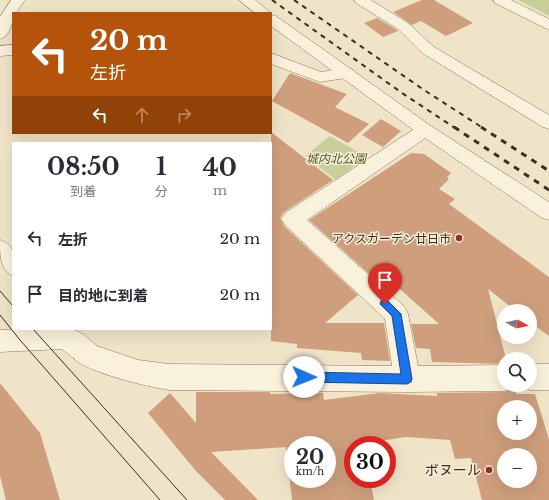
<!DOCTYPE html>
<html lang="ja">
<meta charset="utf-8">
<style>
:root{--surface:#fff;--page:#f7f7f7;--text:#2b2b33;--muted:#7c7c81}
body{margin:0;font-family:"Libre Baskerville","Noto Sans JP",serif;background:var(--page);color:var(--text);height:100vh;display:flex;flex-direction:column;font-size:15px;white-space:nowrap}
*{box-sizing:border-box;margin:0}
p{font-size:13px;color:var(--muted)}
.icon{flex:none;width:22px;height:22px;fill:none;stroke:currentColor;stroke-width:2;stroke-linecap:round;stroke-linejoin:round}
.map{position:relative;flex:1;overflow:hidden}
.panel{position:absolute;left:12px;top:142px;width:260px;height:188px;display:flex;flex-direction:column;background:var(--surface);border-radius:0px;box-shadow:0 4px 16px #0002}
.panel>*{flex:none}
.top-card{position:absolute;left:12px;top:12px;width:260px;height:122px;border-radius:0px;box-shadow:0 4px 16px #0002;background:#b45309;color:#fff;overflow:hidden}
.needle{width:26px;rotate:98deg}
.fabs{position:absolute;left:497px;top:304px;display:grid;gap:8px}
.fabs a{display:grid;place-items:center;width:40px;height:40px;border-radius:50%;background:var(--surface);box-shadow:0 4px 16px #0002;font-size:20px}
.speed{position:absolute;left:284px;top:436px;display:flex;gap:8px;font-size:20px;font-weight:700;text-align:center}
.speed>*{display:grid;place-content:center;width:52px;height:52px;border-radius:50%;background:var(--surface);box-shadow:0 4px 16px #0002;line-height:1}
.speed small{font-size:10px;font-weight:400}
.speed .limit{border:6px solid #d22;background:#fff;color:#111}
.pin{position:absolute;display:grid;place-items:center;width:34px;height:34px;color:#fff;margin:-41px -17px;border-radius:50% 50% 50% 0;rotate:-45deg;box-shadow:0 0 4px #0007}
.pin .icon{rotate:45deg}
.me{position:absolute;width:44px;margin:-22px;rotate:91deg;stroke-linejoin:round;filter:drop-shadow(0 0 3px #0008)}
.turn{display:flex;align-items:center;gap:14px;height:84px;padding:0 12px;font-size:18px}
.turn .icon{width:52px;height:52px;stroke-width:2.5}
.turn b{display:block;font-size:28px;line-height:34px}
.lanes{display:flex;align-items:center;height:38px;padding:0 12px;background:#0003;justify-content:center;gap:20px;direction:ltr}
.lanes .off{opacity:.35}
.eta{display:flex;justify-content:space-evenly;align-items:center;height:68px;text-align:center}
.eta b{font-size:24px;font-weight:700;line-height:28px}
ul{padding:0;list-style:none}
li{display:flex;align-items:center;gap:12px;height:56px;padding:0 12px}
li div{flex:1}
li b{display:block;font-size:15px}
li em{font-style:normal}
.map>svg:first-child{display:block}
.green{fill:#c9cf9b}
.building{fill:#cf9f7d;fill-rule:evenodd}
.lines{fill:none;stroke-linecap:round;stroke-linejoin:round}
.minor-casing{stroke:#8d765c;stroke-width:1}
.tertiary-casing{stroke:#8d765c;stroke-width:1}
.minor{fill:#faf1dc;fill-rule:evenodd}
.tertiary{fill:#faf1dc;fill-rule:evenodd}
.tram{stroke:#3d2e20;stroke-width:1}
.rail-far1{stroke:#3d2e20;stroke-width:2;stroke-dasharray:5 5;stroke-linecap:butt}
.rail{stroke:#3d2e20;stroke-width:3;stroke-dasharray:6 6;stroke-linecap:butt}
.route{fill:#1a73e8;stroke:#114b97}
.poi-dot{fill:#9e2a2b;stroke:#f7eed8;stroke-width:1.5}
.labels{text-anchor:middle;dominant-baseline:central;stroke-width:3;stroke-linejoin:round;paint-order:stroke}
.park-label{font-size:12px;font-style:italic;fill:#4d5a26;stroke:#f7eed8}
.poi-label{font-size:12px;fill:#3d2e20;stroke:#f7eed8;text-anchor:end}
.near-poi-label{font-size:14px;fill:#3d2e20;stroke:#f7eed8;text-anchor:end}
</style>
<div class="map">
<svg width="549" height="500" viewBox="0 0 549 500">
<rect width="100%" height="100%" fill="#f0e4c8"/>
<!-- green -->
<g class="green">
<path d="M 518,0 L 549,0 L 549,16 Z"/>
<path d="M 330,136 L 367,157 L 336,180 L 305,156 Z"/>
</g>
<!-- building -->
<g class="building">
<path d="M 422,0 L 434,0 L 473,23 L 446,36 L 421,21 L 412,25 L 393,12 Z"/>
<path d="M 377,18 L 397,30 L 398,31 L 383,37 L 364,23 Z"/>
<path d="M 290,73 L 347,94 L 335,107 L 369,124 L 348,143 L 272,101 Z"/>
<path d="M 381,119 L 401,131 L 383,147 L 362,135 Z"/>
<path d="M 271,132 L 333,180 L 284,212 L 280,218 L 284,226 L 358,295 L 325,323 L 384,323 L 390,361 L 362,360 L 361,353 L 297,348 L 297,344 L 271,341 Z"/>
<path d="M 411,153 L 424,154 L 451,173 L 447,177 L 449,179 L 439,189 L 455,199 L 449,204 L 549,277 L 549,336 L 530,322 L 530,311 L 516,311 L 488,289 L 506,359 L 504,359 L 504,364 L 432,362 L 430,349 L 416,348 L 411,324 L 439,324 L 383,274 L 376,280 L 309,220 Z"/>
<path d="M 0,383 L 40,433 L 60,500 L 6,500 L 0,476 Z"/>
<path d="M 514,388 L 516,394 L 535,394 L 549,439 L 549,500 L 482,500 L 471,458 L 455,459 L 450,440 L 406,437 L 353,445 L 353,479 L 370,479 L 374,500 L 292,500 L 286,447 L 211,452 L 258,500 L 225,500 L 196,471 L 148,413 L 170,393 L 196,423 L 196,392 L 270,392 L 270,394 L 323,393 L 324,400 L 380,393 L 437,396 L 437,393 L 504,392 ZM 504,407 L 530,407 L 530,433 L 504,433 ZM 293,445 L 327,445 L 327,479 L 293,479 ZM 504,455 L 530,455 L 530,481 L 504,481 Z"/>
</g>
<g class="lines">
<defs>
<g id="minor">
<path d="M 11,0 L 25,0 L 16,13 L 13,13 C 13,22 11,30 5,37 L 0,39 L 0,17 Z"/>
<path d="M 354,0 L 371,0 L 408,23 L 434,47 L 549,115 L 549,129 L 543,127 L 422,53 L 398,29 L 356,3 Z"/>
<path d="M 493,0 L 511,0 L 549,19 L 549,30 L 495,3 Z"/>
<path d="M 13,45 L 13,55 L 0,56 L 0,46 Z"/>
<path d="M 271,53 L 321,72 L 346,68 L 352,69 L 354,73 L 352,77 L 320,82 L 271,64 Z"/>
<path d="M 425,124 L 431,126 L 434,130 L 431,134 L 307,220 L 404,306 L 408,314 L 418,366 L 504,365 L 504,385 L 514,385 L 513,387 L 504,391 L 407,392 L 169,390 C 141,385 107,377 81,364 C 74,360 69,353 61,349 L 0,352 L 0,330 L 73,329 L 84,335 L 97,346 L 138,360 L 169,364 L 392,366 L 385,319 L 285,225 L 281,219 L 285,213 L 419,126 Z"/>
<path d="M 0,240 C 18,246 13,261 13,276 C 0,270 0,256 0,240 Z"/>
<path d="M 530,364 L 549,364 L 549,390 L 530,390 L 521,386 L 530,385 Z"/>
</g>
<g id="tertiary">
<path d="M 239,0 L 255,0 L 271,13 L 255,13 Z"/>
<path d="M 271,15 L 276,16 L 431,126 L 549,202 L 549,220 L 542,218 L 419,134 L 271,26 Z"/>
</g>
</defs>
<!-- minor casing -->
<use href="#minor" class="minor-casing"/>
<!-- tertiary casing -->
<use href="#tertiary" class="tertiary-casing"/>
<!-- minor -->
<use href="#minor" class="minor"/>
<!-- tertiary -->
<use href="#tertiary" class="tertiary"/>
<!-- tram -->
<g class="tram">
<path d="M 0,291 L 13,306"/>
<path d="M 0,315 L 20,340 L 160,500"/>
<path d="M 33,329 L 187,500"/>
</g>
<!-- rail-far1 -->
<g class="rail-far1">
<path d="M 272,0 L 402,93 L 455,128"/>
<path d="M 294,0 L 424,90 L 483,128"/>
</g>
<!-- rail -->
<g class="rail">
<path d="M 454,127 L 549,190"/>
<path d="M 481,127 L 549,171"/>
</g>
</g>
<!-- route -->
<path class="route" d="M 385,299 L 388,301 L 401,314 L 412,379 L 411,382 L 407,384 L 304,382 L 300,381 L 298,377 L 300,374 L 304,372 L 401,374 L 392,316 L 380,304 L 381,301 Z"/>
<!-- markers -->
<g class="poi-dot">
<circle cx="459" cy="238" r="4"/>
<circle cx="489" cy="470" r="4"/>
</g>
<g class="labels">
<!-- park labels -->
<g class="park-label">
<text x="336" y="158">城内北公園</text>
</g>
<!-- poi labels -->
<g class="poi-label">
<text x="451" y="238">アクスガーデン廿日市</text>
</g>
<!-- near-poi labels -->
<g class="near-poi-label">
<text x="481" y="470">ボヌール</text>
</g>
</g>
</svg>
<div class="fabs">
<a><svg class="needle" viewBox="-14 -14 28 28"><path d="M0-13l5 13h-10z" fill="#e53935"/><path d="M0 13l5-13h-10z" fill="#7c7c81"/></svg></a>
<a><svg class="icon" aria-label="search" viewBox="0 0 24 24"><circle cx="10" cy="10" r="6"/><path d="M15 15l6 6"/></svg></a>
<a>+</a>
<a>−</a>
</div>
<div class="speed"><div>20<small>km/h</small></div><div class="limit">30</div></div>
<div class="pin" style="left:385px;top:304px;background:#d93025"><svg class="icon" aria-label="arrive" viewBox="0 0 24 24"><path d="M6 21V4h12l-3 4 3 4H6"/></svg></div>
<svg class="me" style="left:304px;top:377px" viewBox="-20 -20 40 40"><circle r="19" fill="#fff"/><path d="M0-13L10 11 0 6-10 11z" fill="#1a73e8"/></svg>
<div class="top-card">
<div class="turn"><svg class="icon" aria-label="left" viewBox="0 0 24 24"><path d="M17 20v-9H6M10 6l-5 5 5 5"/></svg><div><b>20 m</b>左折</div></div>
<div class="lanes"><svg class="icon" aria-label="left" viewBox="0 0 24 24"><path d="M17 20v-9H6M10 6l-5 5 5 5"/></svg><svg class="icon off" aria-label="ahead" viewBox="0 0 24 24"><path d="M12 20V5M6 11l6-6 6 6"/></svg><svg class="icon off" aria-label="right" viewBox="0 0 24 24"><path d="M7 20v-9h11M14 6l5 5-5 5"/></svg></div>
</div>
<section class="panel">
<div class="eta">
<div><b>08:50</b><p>到着</p></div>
<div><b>1</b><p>分</p></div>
<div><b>40</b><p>m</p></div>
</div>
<ul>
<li><svg class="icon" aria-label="left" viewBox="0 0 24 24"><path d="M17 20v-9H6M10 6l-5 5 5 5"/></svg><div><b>左折</b></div><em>20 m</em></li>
<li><svg class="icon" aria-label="arrive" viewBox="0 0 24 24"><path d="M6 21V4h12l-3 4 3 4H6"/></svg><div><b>目的地に到着</b></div><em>20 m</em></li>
</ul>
</section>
</div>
